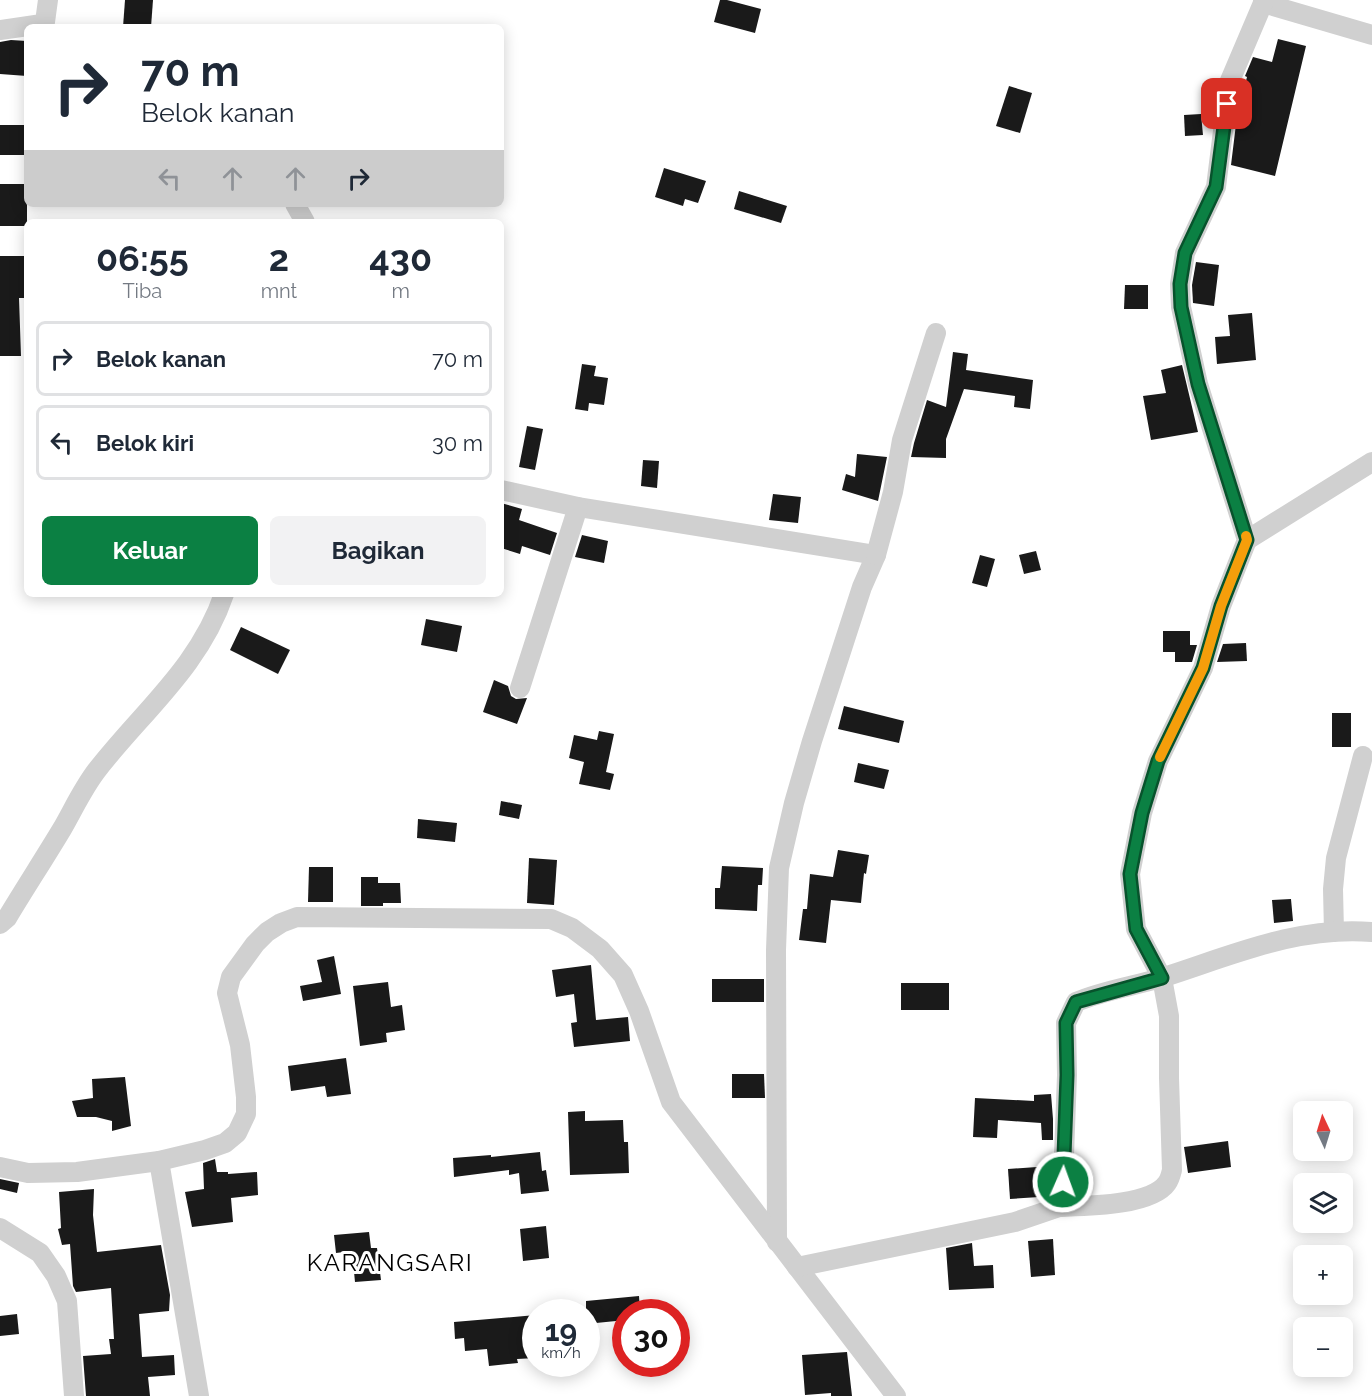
<!DOCTYPE html>
<html lang="id">
<meta charset="utf-8">
<style>
:root{--surface:#fff;--page:#f2f2f3;--text:#1f2937;--muted:#747a83;--line:#e0e1e3;--accent:#0b8043}
body{margin:0;font-family:Raleway,sans-serif;background:var(--page);color:var(--text);height:100vh;display:flex;flex-direction:column;font-size:22px;white-space:nowrap}
*{box-sizing:border-box;margin:0}
p{font-size:20px;color:var(--muted)}
.icon{flex:none;width:33px;height:33px;fill:none;stroke:currentColor;stroke-width:2;stroke-linecap:round;stroke-linejoin:round}
.map{position:relative;flex:1;overflow:hidden}
.sheet{position:absolute;left:24px;top:219px;width:480px;height:378px;display:flex;flex-direction:column;background:var(--surface);border-radius:9px;box-shadow:0 3px 15px #0003}
.sheet>*{flex:none}
.top-card{position:absolute;left:24px;top:24px;width:480px;height:183px;border-radius:9px;box-shadow:0 3px 15px #0003;background:#fff;color:var(--text);overflow:hidden}
.needle{width:39px;rotate:356deg}
.tools{position:absolute;left:1293px;top:1101px;display:grid;gap:12px}
.tools a{display:grid;place-items:center;width:60px;height:60px;border-radius:9px;background:var(--surface);box-shadow:0 3px 15px #0003;font-size:30px}
.speed{position:absolute;left:522px;top:1299px;display:flex;gap:12px;font-size:30px;font-weight:700;text-align:center}
.speed>*{display:grid;place-content:center;width:78px;height:78px;border-radius:50%;background:var(--surface);box-shadow:0 3px 15px #0003;line-height:1}
.speed small{font-size:15px;font-weight:400}
.speed .limit{border:9px solid #d22;background:#fff;color:#111}
.pin{position:absolute;display:grid;place-items:center;width:51px;height:51px;color:#fff;margin:-26px;border-radius:12px;box-shadow:0 3px 9px #0006}
.me{position:absolute;width:66px;margin:-33px;rotate:2deg;stroke-linejoin:round;filter:drop-shadow(0 0 4px #0008)}
.turn{display:flex;align-items:center;gap:21px;height:126px;padding:0 18px;font-size:27px}
.turn .icon{width:78px;height:78px;stroke-width:2.5}
.turn b{display:block;font-size:42px;line-height:51px}
.lanes{display:flex;align-items:center;height:57px;padding:0 18px;background:#0003;justify-content:center;gap:30px;direction:ltr}
.lanes .off{opacity:.35}
.eta{display:flex;justify-content:space-evenly;align-items:center;height:102px;text-align:center}
.eta b{font-size:36px;font-weight:700;line-height:42px}
.action{display:flex;gap:12px;margin-top:auto;padding:12px 18px}
.action a{flex:1;height:69px;border-radius:9px;background:var(--accent);color:#fff;font-size:24px;font-weight:700;line-height:69px;text-align:center}
.action a+a{background:var(--page);color:var(--text)}
ul{padding:0;list-style:none}
li{display:flex;align-items:center;gap:18px;height:75px;margin:0 12px 9px;padding:0 6px;border:3px solid var(--line);border-radius:9px}
li div{flex:1}
li b{display:block;font-size:22px}
li em{font-style:normal}
.map>svg:first-child{display:block}
.building{fill:#1a1a1a}
.lines{fill:none;stroke-linecap:round;stroke-linejoin:round}
.minor{stroke:#d0d0d0;stroke-width:20}
.route-casing{stroke:#07532c;stroke-width:15}
.route{stroke:#0b8043;stroke-width:10}
.slow{stroke:#f59e0b;stroke-width:10}
.labels{text-anchor:middle;dominant-baseline:central;stroke-width:6;stroke-linejoin:round;paint-order:stroke}
.quarter-label{font-size:24px;letter-spacing:1.5px;fill:#000;stroke:#fff}
</style>
<div class="map">
<svg width="1372" height="1396" viewBox="0 0 1372 1396">
<rect width="100%" height="100%" fill="#fff"/>
<!-- building -->
<g class="building">
<path d="M 125,0 L 153,0 L 151,27 L 123,27 Z"/>
<path d="M 720,0 L 727,0 L 761,9 L 755,33 L 714,22 Z"/>
<path d="M 1278,39 L 1306,46 L 1275,176 L 1231,165 L 1237,116 L 1247,77 L 1245,76 L 1253,57 L 1272,62 Z"/>
<path d="M 11,40 L 27,41 L 27,76 L 0,74 L 0,42 Z"/>
<path d="M 1009,86 L 1032,93 L 1020,133 L 996,126 Z"/>
<path d="M 1201,114 L 1203,135 L 1185,136 L 1184,115 Z"/>
<rect x="0" y="125" width="27" height="30"/>
<path d="M 664,168 L 706,181 L 698,203 L 685,199 L 683,206 L 655,197 Z"/>
<rect x="0" y="184" width="27" height="42"/>
<path d="M 739,191 L 787,206 L 781,223 L 734,209 Z"/>
<path d="M 0,256 L 27,256 L 27,298 L 19,298 L 21,356 L 0,356 Z"/>
<path d="M 1196,262 L 1219,265 L 1214,306 L 1193,303 L 1192,285 Z"/>
<path d="M 1125,285 L 1148,285 L 1148,309 L 1124,309 Z"/>
<path d="M 1252,313 L 1256,360 L 1217,364 L 1215,337 L 1230,336 L 1228,315 Z"/>
<path d="M 953,352 L 968,354 L 966,370 L 1033,380 L 1030,409 L 1014,407 L 1015,396 L 964,389 L 946,439 L 946,458 L 911,457 L 914,443 L 927,400 L 946,407 Z"/>
<path d="M 582,364 L 596,366 L 594,376 L 608,378 L 604,405 L 589,403 L 588,411 L 575,409 Z"/>
<path d="M 1182,365 L 1198,432 L 1151,440 L 1143,396 L 1166,393 L 1161,370 Z"/>
<path d="M 527,426 L 543,429 L 535,470 L 519,467 Z"/>
<path d="M 857,454 L 887,457 L 878,501 L 842,490 L 846,474 L 855,477 Z"/>
<path d="M 643,460 L 659,461 L 657,488 L 641,486 Z"/>
<path d="M 773,494 L 801,497 L 798,523 L 769,520 Z"/>
<path d="M 501,503 L 522,509 L 519,520 L 557,533 L 550,555 L 522,546 L 520,554 L 501,548 Z"/>
<path d="M 582,535 L 608,541 L 604,563 L 575,557 Z"/>
<path d="M 1036,551 L 1041,570 L 1024,574 L 1019,555 Z"/>
<path d="M 980,555 L 995,559 L 987,587 L 972,583 Z"/>
<path d="M 426,619 L 462,626 L 457,652 L 421,645 Z"/>
<path d="M 241,627 L 290,650 L 278,674 L 230,650 Z"/>
<path d="M 1163,631 L 1190,631 L 1190,645 L 1197,645 L 1192,662 L 1175,662 L 1175,652 L 1163,652 Z"/>
<path d="M 1246,643 L 1247,661 L 1217,662 L 1223,644 Z"/>
<path d="M 494,680 L 508,686 L 511,696 L 516,699 L 527,698 L 517,724 L 483,712 Z"/>
<path d="M 844,706 L 904,721 L 899,743 L 838,729 Z"/>
<rect x="1332" y="713" width="19" height="34"/>
<path d="M 599,731 L 614,734 L 606,772 L 614,774 L 610,790 L 579,784 L 584,762 L 569,758 L 574,735 L 597,740 Z"/>
<path d="M 858,763 L 889,770 L 884,789 L 854,782 Z"/>
<path d="M 501,801 L 522,805 L 519,819 L 499,815 Z"/>
<path d="M 418,819 L 457,823 L 455,842 L 417,838 Z"/>
<path d="M 838,850 L 869,855 L 866,874 L 864,873 L 861,903 L 831,900 L 826,943 L 799,940 L 803,909 L 807,909 L 810,874 L 833,877 Z"/>
<path d="M 529,858 L 557,860 L 554,905 L 527,903 Z"/>
<path d="M 722,866 L 763,868 L 762,885 L 758,885 L 757,911 L 715,909 L 715,888 L 720,888 Z"/>
<path d="M 309,867 L 333,867 L 333,902 L 308,902 Z"/>
<path d="M 361,877 L 378,877 L 378,883 L 400,883 L 401,903 L 383,903 L 383,906 L 361,906 Z"/>
<path d="M 1291,899 L 1293,921 L 1274,923 L 1272,900 Z"/>
<path d="M 334,956 L 341,994 L 303,1001 L 300,986 L 322,982 L 317,960 Z"/>
<path d="M 591,965 L 596,1020 L 628,1017 L 630,1041 L 574,1047 L 571,1023 L 577,1022 L 574,994 L 556,997 L 552,970 Z"/>
<rect x="712" y="979" width="52" height="23"/>
<path d="M 388,982 L 391,1007 L 402,1005 L 405,1030 L 386,1033 L 387,1042 L 360,1046 L 353,986 Z"/>
<rect x="901" y="983" width="48" height="27"/>
<path d="M 346,1058 L 351,1094 L 327,1097 L 325,1086 L 291,1091 L 288,1066 Z"/>
<path d="M 732,1074 L 764,1074 L 765,1098 L 732,1098 Z"/>
<path d="M 125,1077 L 131,1126 L 112,1131 L 112,1121 L 96,1117 L 77,1117 L 72,1101 L 93,1098 L 92,1079 Z"/>
<path d="M 1051,1094 L 1053,1119 L 1053,1140 L 1042,1140 L 1041,1123 L 998,1120 L 997,1138 L 973,1137 L 975,1098 L 1034,1101 L 1034,1095 Z"/>
<path d="M 585,1111 L 585,1121 L 623,1120 L 624,1142 L 628,1142 L 629,1173 L 570,1175 L 568,1112 Z"/>
<path d="M 1228,1141 L 1231,1167 L 1188,1173 L 1184,1147 Z"/>
<path d="M 540,1152 L 542,1171 L 546,1170 L 549,1191 L 521,1194 L 519,1173 L 509,1175 L 509,1170 L 454,1177 L 453,1158 L 491,1155 L 491,1157 Z"/>
<path d="M 215,1159 L 217,1172 L 228,1172 L 228,1174 L 257,1172 L 258,1195 L 231,1198 L 233,1222 L 192,1227 L 185,1192 L 204,1189 L 203,1163 Z"/>
<path d="M 1037,1167 L 1039,1197 L 1010,1199 L 1008,1169 Z"/>
<path d="M 0,1179 L 19,1183 L 17,1193 L 0,1189 Z"/>
<path d="M 94,1189 L 93,1215 L 97,1252 L 161,1245 L 170,1295 L 169,1311 L 139,1314 L 142,1357 L 174,1355 L 175,1375 L 148,1377 L 150,1396 L 86,1396 L 83,1356 L 111,1354 L 109,1339 L 114,1339 L 111,1288 L 76,1292 L 73,1286 L 70,1244 L 62,1245 L 58,1229 L 61,1228 L 59,1192 Z"/>
<path d="M 546,1226 L 549,1258 L 523,1261 L 520,1229 Z"/>
<path d="M 369,1232 L 371,1248 L 377,1248 L 381,1280 L 355,1282 L 352,1251 L 336,1253 L 334,1235 Z"/>
<path d="M 1053,1239 L 1055,1275 L 1031,1277 L 1028,1241 Z"/>
<path d="M 972,1243 L 974,1266 L 993,1265 L 994,1288 L 949,1290 L 946,1248 Z"/>
<path d="M 639,1296 L 640,1312 L 626,1312 L 626,1320 L 586,1324 L 586,1301 Z"/>
<path d="M 17,1314 L 19,1334 L 0,1336 L 0,1316 Z"/>
<path d="M 536,1315 L 536,1358 L 517,1359 L 518,1363 L 489,1366 L 487,1349 L 465,1351 L 464,1338 L 455,1339 L 454,1322 Z"/>
<path d="M 847,1352 L 852,1396 L 831,1396 L 831,1393 L 805,1395 L 802,1355 Z"/>
</g>
<g class="lines">
<!-- minor -->
<g class="minor">
<path d="M 1263,3 L 1372,35"/>
<path d="M 0,30 L 42,24 L 45,22 L 48,0"/>
<path d="M 295,204 L 305,222"/>
<path d="M 501,490 L 578,507 L 876,555 L 862,587 L 812,741 L 794,803 L 779,868 L 776,950 L 777,1242"/>
<path d="M 1247,540 L 1372,462"/>
<path d="M 876,555 L 893,492 L 902,440 L 936,333"/>
<path d="M 520,688 L 578,507"/>
<path d="M 0,924 L 7,918 C 25,888 44,859 62,829 C 73,810 83,788 97,770 C 142,712 200,666 224,594"/>
<path d="M 1334,932 L 1333,889 L 1336,858 L 1363,756"/>
<path d="M 159,1161 L 199,1396"/>
<path d="M 0,1167 L 28,1173 L 77,1172 L 159,1161 L 205,1150 L 225,1143 L 237,1133 L 246,1114 L 246,1097 L 240,1045 L 227,993 L 231,977 L 255,944 L 267,932 L 281,923 L 297,917 L 551,919 L 572,928 L 600,949 L 623,975 L 639,1011 L 671,1102 L 896,1396"/>
<path d="M 1059,1207 C 1085,1206 1151,1206 1167,1183 C 1170,1179 1171,1174 1172,1170 L 1169,1078 L 1169,1016 L 1162,978 L 1136,929 L 1130,874 L 1142,813 L 1158,761 L 1203,668 L 1221,606 L 1247,540 L 1198,384 L 1181,307 L 1180,284 L 1185,253 L 1216,187 L 1229,83 L 1263,3 L 1263,0"/>
<path d="M 0,1228 L 40,1253 L 56,1276 L 67,1301 L 74,1396"/>
<path d="M 797,1267 L 1015,1222 L 1059,1207 L 1063,1182 L 1067,1075 L 1066,1023 L 1076,1002 C 1104,990 1135,986 1164,977 C 1233,955 1297,926 1372,932"/>
</g>
</g>
<g class="lines">
<defs>
<path id="route" d="M 1063,1182 L 1067,1075 L 1066,1023 L 1076,1002 L 1162,978 L 1136,929 L 1130,874 L 1142,813 L 1158,761 L 1203,668 L 1221,606 L 1247,540 L 1198,384 L 1181,307 L 1180,284 L 1185,253 L 1216,187 L 1227,104"/>
</defs>
<!-- route casing -->
<use href="#route" class="route-casing"/>
<!-- route -->
<use href="#route" class="route"/>
<!-- slow -->
<path class="slow" d="M 1160,757 L 1203,668 L 1221,606 L 1247,540 L 1246,536"/>
</g>
<g class="labels">
<!-- quarter labels -->
<g class="quarter-label">
<text x="390" y="1262">KARANGSARI</text>
</g>
</g>
</svg>
<div class="tools">
<a><svg class="needle" viewBox="-14 -14 28 28"><path d="M0-13l5 13h-10z" fill="#e53935"/><path d="M0 13l5-13h-10z" fill="#747a83"/></svg></a>
<a><svg class="icon" aria-label="layers" viewBox="0 0 24 24"><path d="M12 4l9 5-9 5-9-5zM3 14l9 5 9-5"/></svg></a>
<a>+</a>
<a>−</a>
</div>
<div class="speed"><div>19<small>km/h</small></div><div class="limit">30</div></div>
<div class="pin" style="left:1227px;top:104px;background:#d93025"><svg class="icon" aria-label="arrive" viewBox="0 0 24 24"><path d="M6 21V4h12l-3 4 3 4H6"/></svg></div>
<svg class="me" style="left:1063px;top:1182px" viewBox="-20 -20 40 40"><circle r="17" fill="#0b8043" stroke="#fff" stroke-width="3"/><path d="M0-11L8 9 0 5-8 9z" fill="#fff"/></svg>
<div class="top-card">
<div class="turn"><svg class="icon" aria-label="right" viewBox="0 0 24 24"><path d="M7 20v-9h11M14 6l5 5-5 5"/></svg><div><b>70 m</b>Belok kanan</div></div>
<div class="lanes"><svg class="icon off" aria-label="left" viewBox="0 0 24 24"><path d="M17 20v-9H6M10 6l-5 5 5 5"/></svg><svg class="icon off" aria-label="ahead" viewBox="0 0 24 24"><path d="M12 20V5M6 11l6-6 6 6"/></svg><svg class="icon off" aria-label="ahead" viewBox="0 0 24 24"><path d="M12 20V5M6 11l6-6 6 6"/></svg><svg class="icon" aria-label="right" viewBox="0 0 24 24"><path d="M7 20v-9h11M14 6l5 5-5 5"/></svg></div>
</div>
<section class="sheet">
<div class="eta">
<div><b>06:55</b><p>Tiba</p></div>
<div><b>2</b><p>mnt</p></div>
<div><b>430</b><p>m</p></div>
</div>
<ul>
<li><svg class="icon" aria-label="right" viewBox="0 0 24 24"><path d="M7 20v-9h11M14 6l5 5-5 5"/></svg><div><b>Belok kanan</b></div><em>70 m</em></li>
<li><svg class="icon" aria-label="left" viewBox="0 0 24 24"><path d="M17 20v-9H6M10 6l-5 5 5 5"/></svg><div><b>Belok kiri</b></div><em>30 m</em></li>
</ul>
<div class="action"><a>Keluar</a><a>Bagikan</a></div>
</section>
</div>
